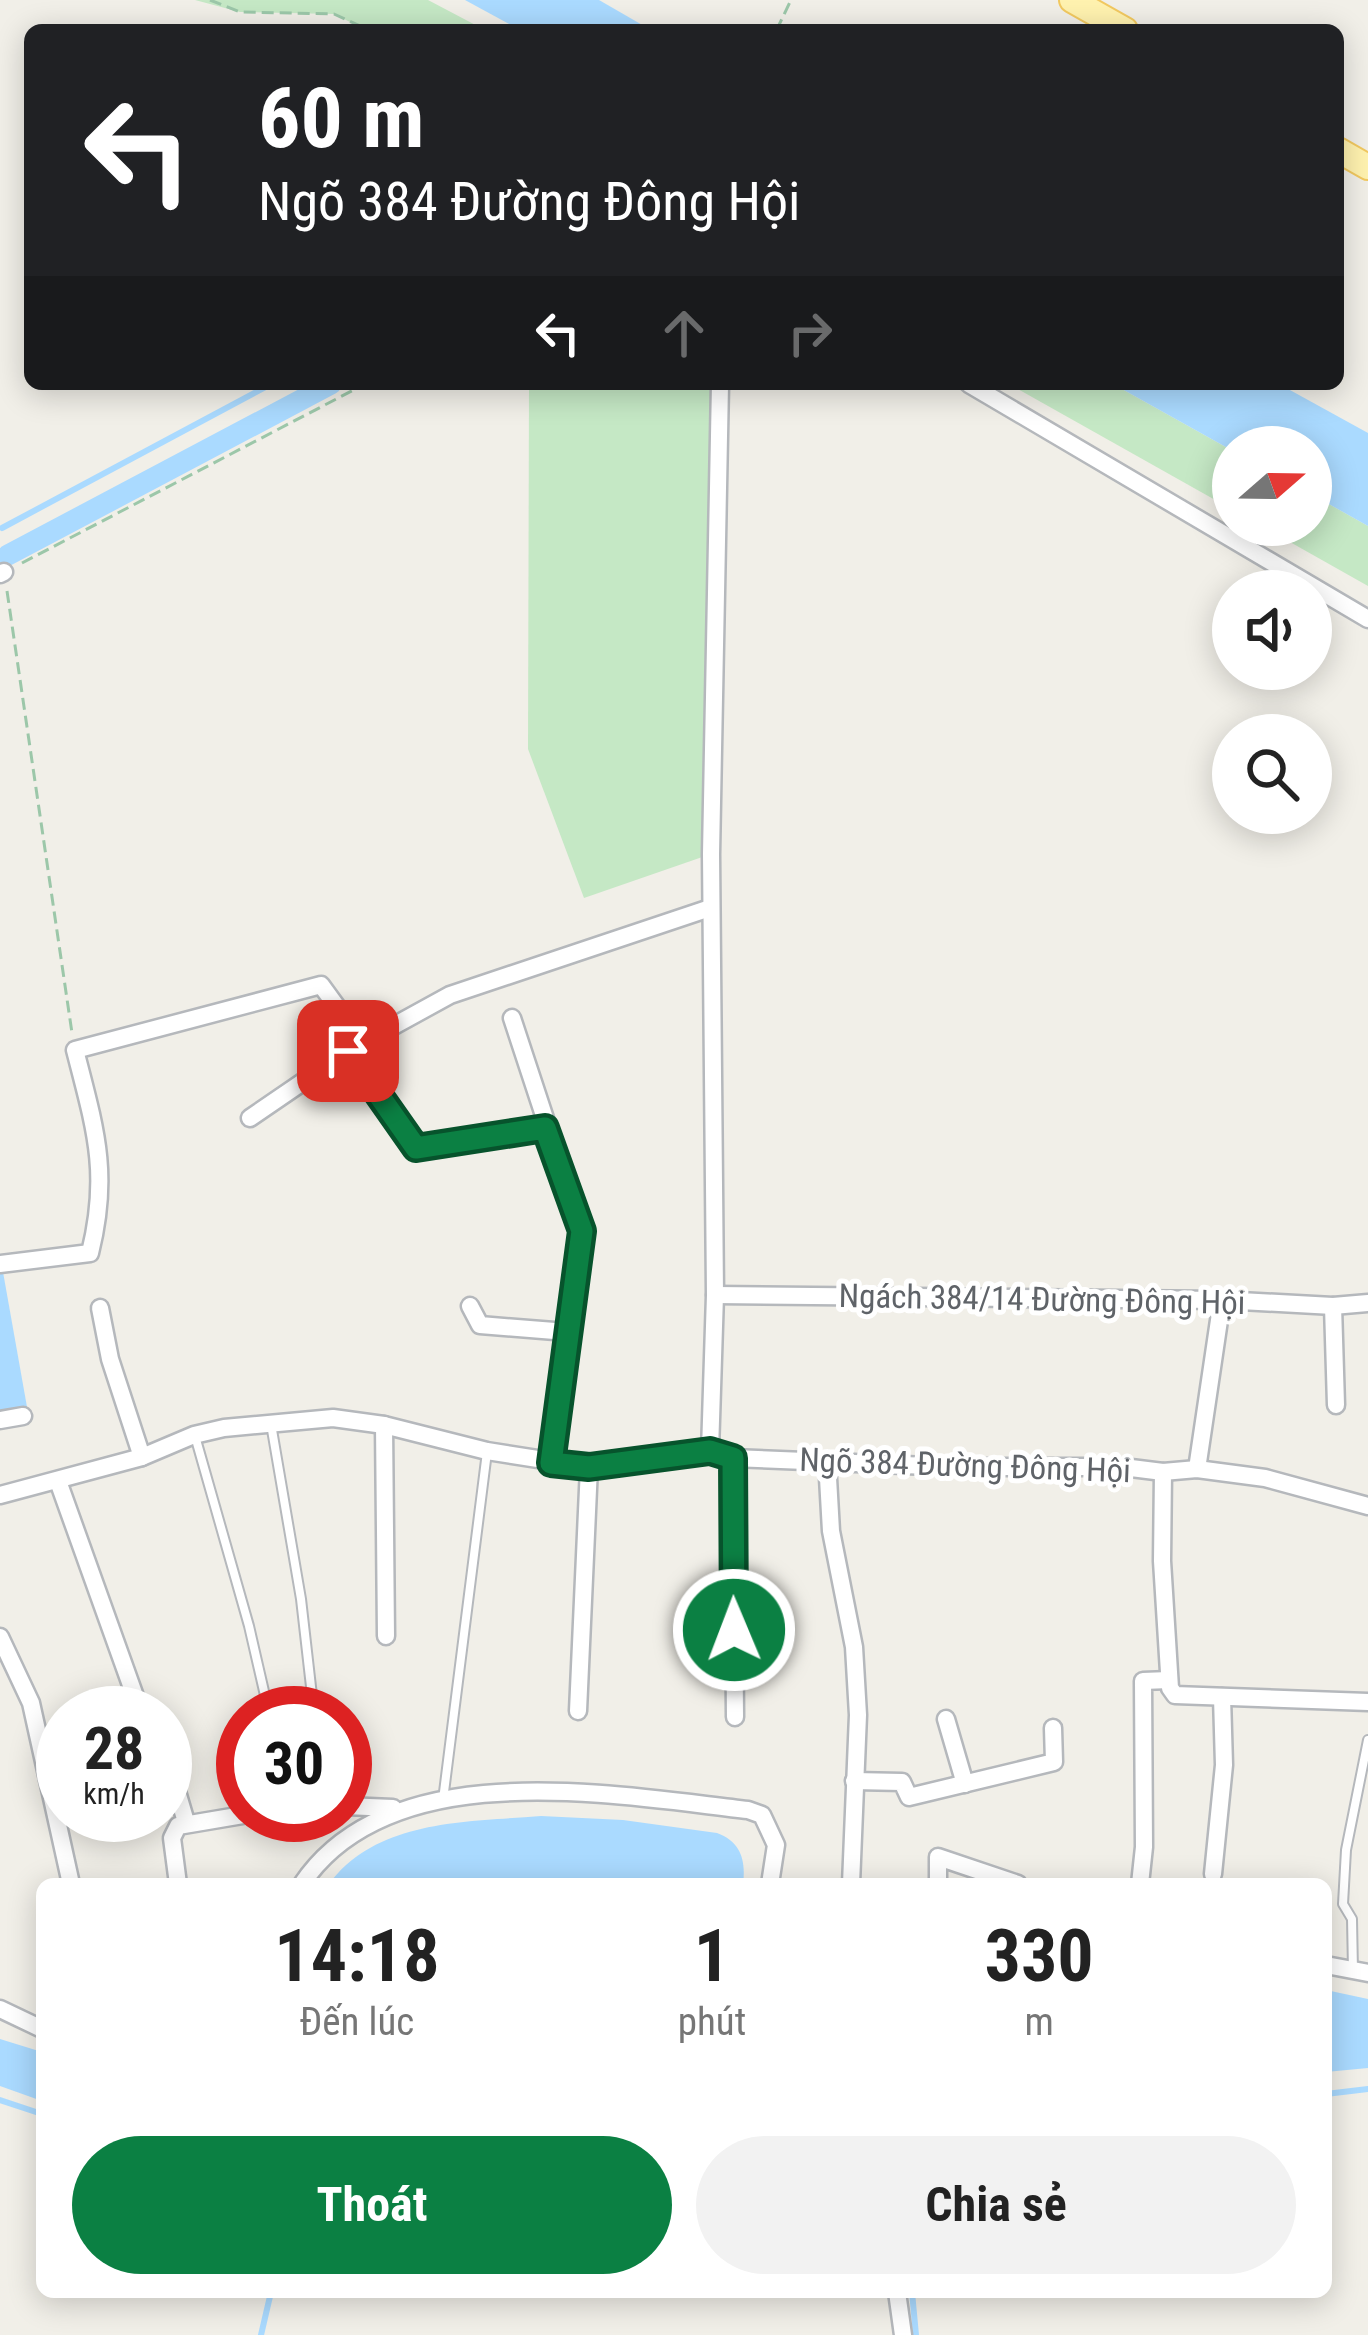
<!DOCTYPE html>
<html lang="vi">
<meta charset="utf-8">
<style>
:root{--surface:#fff;--page:#f2f2f2;--text:#222;--muted:#767676;--accent:#0b8043}
body{margin:0;font-family:"Roboto Condensed",sans-serif;background:var(--page);color:var(--text);height:100vh;display:flex;flex-direction:column;font-size:45px;white-space:nowrap}
*{box-sizing:border-box;margin:0}
p{font-size:39px;color:var(--muted)}
.icon{flex:none;width:66px;height:66px;fill:none;stroke:currentColor;stroke-width:2;stroke-linecap:round;stroke-linejoin:round}
.map{position:relative;flex:1;overflow:hidden}
.sheet{position:absolute;left:36px;top:1878px;width:1296px;height:420px;display:flex;flex-direction:column;background:var(--surface);border-radius:18px;box-shadow:0 6px 30px #0003}
.sheet>*{flex:none}
.guide{position:absolute;left:24px;top:24px;width:1320px;height:366px;border-radius:18px;box-shadow:0 6px 30px #0003;background:#202124;color:#fff;overflow:hidden}
.needle{width:78px;rotate:70deg}
.buttons{position:absolute;left:1212px;top:426px;display:grid;gap:24px}
.buttons a{display:grid;place-items:center;width:120px;height:120px;border-radius:50%;background:var(--surface);box-shadow:0 6px 30px #0003;font-size:60px}
.speed{position:absolute;left:36px;top:1686px;display:flex;gap:24px;font-size:60px;font-weight:700;text-align:center}
.speed>*{display:grid;place-content:center;width:156px;height:156px;border-radius:50%;background:var(--surface);box-shadow:0 6px 30px #0003;line-height:1}
.speed small{font-size:30px;font-weight:400}
.speed .limit{border:18px solid #d22;background:#fff;color:#111}
.pin{position:absolute;display:grid;place-items:center;width:102px;height:102px;color:#fff;margin:-51px;border-radius:24px;box-shadow:0 6px 18px #0006}
.me{position:absolute;width:132px;margin:-66px;rotate:359deg;stroke-linejoin:round;filter:drop-shadow(0 0 9px #0008)}
.turn{display:flex;align-items:center;gap:42px;height:252px;padding:0 36px;font-size:54px}
.turn .icon{width:156px;height:156px;stroke-width:2.5}
.turn b{display:block;font-size:84px;line-height:102px}
.lanes{display:flex;align-items:center;height:114px;padding:0 36px;background:#0003;justify-content:center;gap:60px;direction:ltr}
.lanes .off{opacity:.35}
.eta{display:flex;justify-content:space-evenly;align-items:center;height:204px;text-align:center}
.eta b{font-size:72px;font-weight:700;line-height:84px}
.action{display:flex;gap:24px;margin-top:auto;padding:24px 36px}
.action a{flex:1;height:138px;border-radius:72px;background:var(--accent);color:#fff;font-size:48px;font-weight:700;line-height:138px;text-align:center}
.action a+a{background:var(--page);color:var(--text)}
.map>svg:first-child{display:block}
.green{fill:#c5e8c5}
.water{fill:#aadaff}
.lines{fill:none;stroke-linecap:round;stroke-linejoin:round}
.stream{stroke:#aadaff;stroke-width:6}
.canal{stroke:#aadaff;stroke-width:21}
.lane-casing{stroke:#b5b8bc;stroke-width:12}
.street-casing{stroke:#b5b8bc;stroke-width:21}
.primary-casing{stroke:#f2c960;stroke-width:28}
.path{stroke:#9cc7a9;stroke-width:3;stroke-dasharray:12 6;stroke-linecap:butt}
.lane{stroke:#fff;stroke-width:8}
.street{stroke:#fff;stroke-width:16}
.primary{stroke:#fff2af;stroke-width:24}
.route-casing{stroke:#07532c;stroke-width:30}
.route{stroke:#0b8043;stroke-width:21}
.labels{text-anchor:middle;dominant-baseline:central;stroke-width:10;stroke-linejoin:round;paint-order:stroke}
.street-label{font-size:33px;fill:#5f6368;stroke:#fff}
</style>
<div class="map">
<svg width="1368" height="2335" viewBox="0 0 1368 2335">
<rect width="100%" height="100%" fill="#f1efe8"/>
<!-- green -->
<g class="green">
<path d="M 195,0 L 428,0 L 485,30 L 366,30 L 334,14 L 240,12 Z"/>
<path d="M 529,384 L 720,384 L 711,854 L 584,898 L 528,749 Z"/>
<path d="M 1009,384 L 1113,384 L 1233,451 L 1233,510 Z"/>
<path d="M 1311,494 L 1368,526 L 1368,586 L 1260,525 L 1311,525 Z"/>
</g>
<!-- water -->
<g class="water">
<path d="M 465,0 L 599,0 L 651,30 L 520,30 Z"/>
<path d="M 1113,384 L 1279,384 L 1368,433 L 1368,526 L 1311,494 L 1311,447 L 1233,447 L 1233,451 Z"/>
<path d="M 3,1272 L 27,1407 L 0,1412 L 0,1273 Z"/>
<path d="M 541,1816 L 623,1820 L 717,1833 C 741,1842 746,1860 743,1884 L 329,1884 C 377,1819 467,1822 541,1816 Z"/>
<path d="M 1326,1990 L 1368,1999 L 1368,2068 L 1326,2072 Z"/>
<path d="M 0,2039 L 42,2052 L 42,2101 L 0,2086 Z"/>
</g>
<g class="lines">
<!-- stream -->
<g class="stream">
<path d="M 2,528 L 271,384"/>
<path d="M 1326,2094 L 1368,2089"/>
<path d="M 0,2100 L 42,2114"/>
<path d="M 568,2292 L 583,2292"/>
<path d="M 912,2292 L 916,2335"/>
<path d="M 261,2335 L 271,2292"/>
</g>
<!-- canal -->
<path class="canal" d="M 8,555 L 331,384"/>
<defs>
<g id="lane">
<path d="M 271,1424 L 301,1599 L 314,1713"/>
<path d="M 195,1436 L 249,1626 L 269,1713"/>
<path d="M 443,1800 L 487,1452"/>
<path d="M 1353,1971 L 1352,1919 L 1343,1904 L 1346,1850 L 1368,1740"/>
</g>
<g id="street">
<path d="M 969,384 L 1368,619"/>
<path d="M 0,574 L 4,572"/>
<path d="M 512,1018 L 582,1231 L 551,1463"/>
<path d="M 348,1051 L 416,1148 L 546,1128"/>
<path d="M 250,1118 L 348,1051 L 450,995 L 710,908"/>
<path d="M 0,1264 L 90,1253 C 110,1173 95,1128 75,1050 L 321,985 L 364,1044"/>
<path d="M 715,1295 L 1222,1300 L 1333,1306 L 1368,1303"/>
<path d="M 470,1306 L 480,1325 L 567,1332"/>
<path d="M 1333,1306 L 1336,1405"/>
<path d="M 100,1308 L 110,1359 L 142,1457"/>
<path d="M 0,1420 L 23,1416"/>
<path d="M 384,1425 L 386,1636"/>
<path d="M 710,1451 L 715,1295 L 711,854 L 720,384"/>
<path d="M 733,1458 L 735,1717"/>
<path d="M 827,1460 L 831,1531 L 854,1647 L 858,1715 L 851,1884"/>
<path d="M 1197,1469 L 1222,1300"/>
<path d="M 1163,1472 L 1162,1561 L 1170,1688 L 1175,1695 L 1368,1702"/>
<path d="M 58,1481 L 141,1713"/>
<path d="M 0,1495 L 142,1457 L 194,1435 L 224,1428 L 333,1418 L 384,1425 L 487,1451 L 589,1467 L 710,1451 L 733,1458 L 953,1467 L 1123,1467 L 1163,1472 L 1197,1469 L 1265,1478 L 1368,1506"/>
<path d="M 0,1637 L 31,1703 L 71,1884"/>
<path d="M 578,1711 L 589,1467"/>
<path d="M 946,1719 L 965,1784"/>
<path d="M 165,1751 L 186,1822"/>
<path d="M 854,1781 L 902,1782 L 909,1797 L 1054,1762 L 1053,1728"/>
<path d="M 345,1806 L 393,1808"/>
<path d="M 1213,1874 L 1224,1765 L 1222,1697"/>
<path d="M 178,1884 L 172,1838 L 178,1826 L 243,1815"/>
<path d="M 302,1884 C 390,1753 613,1795 748,1810 L 762,1815 L 776,1845 L 770,1884"/>
<path d="M 938,1884 L 938,1857 L 1018,1884"/>
<path d="M 1140,1884 L 1144,1847 L 1143,1681 L 1169,1680"/>
<path d="M 1326,1965 L 1368,1973"/>
<path d="M 0,2009 L 42,2029"/>
<path d="M 897,2292 L 903,2335"/>
</g>
<g id="primary">
<path d="M 1072,0 L 1125,30"/>
<path d="M 1338,150 L 1368,167"/>
</g>
</defs>
<!-- lane casing -->
<use href="#lane" class="lane-casing"/>
<!-- street casing -->
<use href="#street" class="street-casing"/>
<!-- primary casing -->
<use href="#primary" class="primary-casing"/>
<!-- path -->
<g class="path">
<path d="M 210,0 L 240,12 L 334,14 L 369,30"/>
<path d="M 780,30 L 778,27 L 791,0"/>
<path d="M 22,563 L 365,384"/>
<path d="M 7,591 L 72,1033"/>
</g>
<!-- lane -->
<use href="#lane" class="lane"/>
<!-- street -->
<use href="#street" class="street"/>
<!-- primary -->
<use href="#primary" class="primary"/>
</g>
<g class="lines">
<defs>
<path id="route" d="M 348,1051 L 416,1148 L 545,1128 L 582,1231 L 551,1463 L 589,1467 L 710,1451 L 733,1458 L 734,1630"/>
</defs>
<!-- route casing -->
<use href="#route" class="route-casing"/>
<!-- route -->
<use href="#route" class="route"/>
</g>
<g class="labels">
<!-- street labels -->
<g class="street-label">
<text transform="translate(1042 1299) rotate(1)">Ngách 384/14 Đường Đông Hội</text>
<text transform="translate(965 1465) rotate(2)">Ngõ 384 Đường Đông Hội</text>
</g>
</g>
</svg>
<div class="buttons">
<a><svg class="needle" viewBox="-14 -14 28 28"><path d="M0-13l5 13h-10z" fill="#e53935"/><path d="M0 13l5-13h-10z" fill="#767676"/></svg></a>
<a><svg class="icon" aria-label="sound" viewBox="0 0 24 24"><path d="M4 9h4l5-4v14l-5-4H4zM17 9q2 3 0 6"/></svg></a>
<a><svg class="icon" aria-label="search" viewBox="0 0 24 24"><circle cx="10" cy="10" r="6"/><path d="M15 15l6 6"/></svg></a>
</div>
<div class="speed"><div>28<small>km/h</small></div><div class="limit">30</div></div>
<div class="pin" style="left:348px;top:1051px;background:#d93025"><svg class="icon" aria-label="arrive" viewBox="0 0 24 24"><path d="M6 21V4h12l-3 4 3 4H6"/></svg></div>
<svg class="me" style="left:734px;top:1630px" viewBox="-20 -20 40 40"><circle r="17" fill="#0b8043" stroke="#fff" stroke-width="3"/><path d="M0-11L8 9 0 5-8 9z" fill="#fff"/></svg>
<div class="guide">
<div class="turn"><svg class="icon" aria-label="left" viewBox="0 0 24 24"><path d="M17 20v-9H6M10 6l-5 5 5 5"/></svg><div><b>60 m</b>Ngõ 384 Đường Đông Hội</div></div>
<div class="lanes"><svg class="icon" aria-label="left" viewBox="0 0 24 24"><path d="M17 20v-9H6M10 6l-5 5 5 5"/></svg><svg class="icon off" aria-label="ahead" viewBox="0 0 24 24"><path d="M12 20V5M6 11l6-6 6 6"/></svg><svg class="icon off" aria-label="right" viewBox="0 0 24 24"><path d="M7 20v-9h11M14 6l5 5-5 5"/></svg></div>
</div>
<section class="sheet">
<div class="eta">
<div><b>14:18</b><p>Đến lúc</p></div>
<div><b>1</b><p>phút</p></div>
<div><b>330</b><p>m</p></div>
</div>
<div class="action"><a>Thoát</a><a>Chia sẻ</a></div>
</section>
</div>
